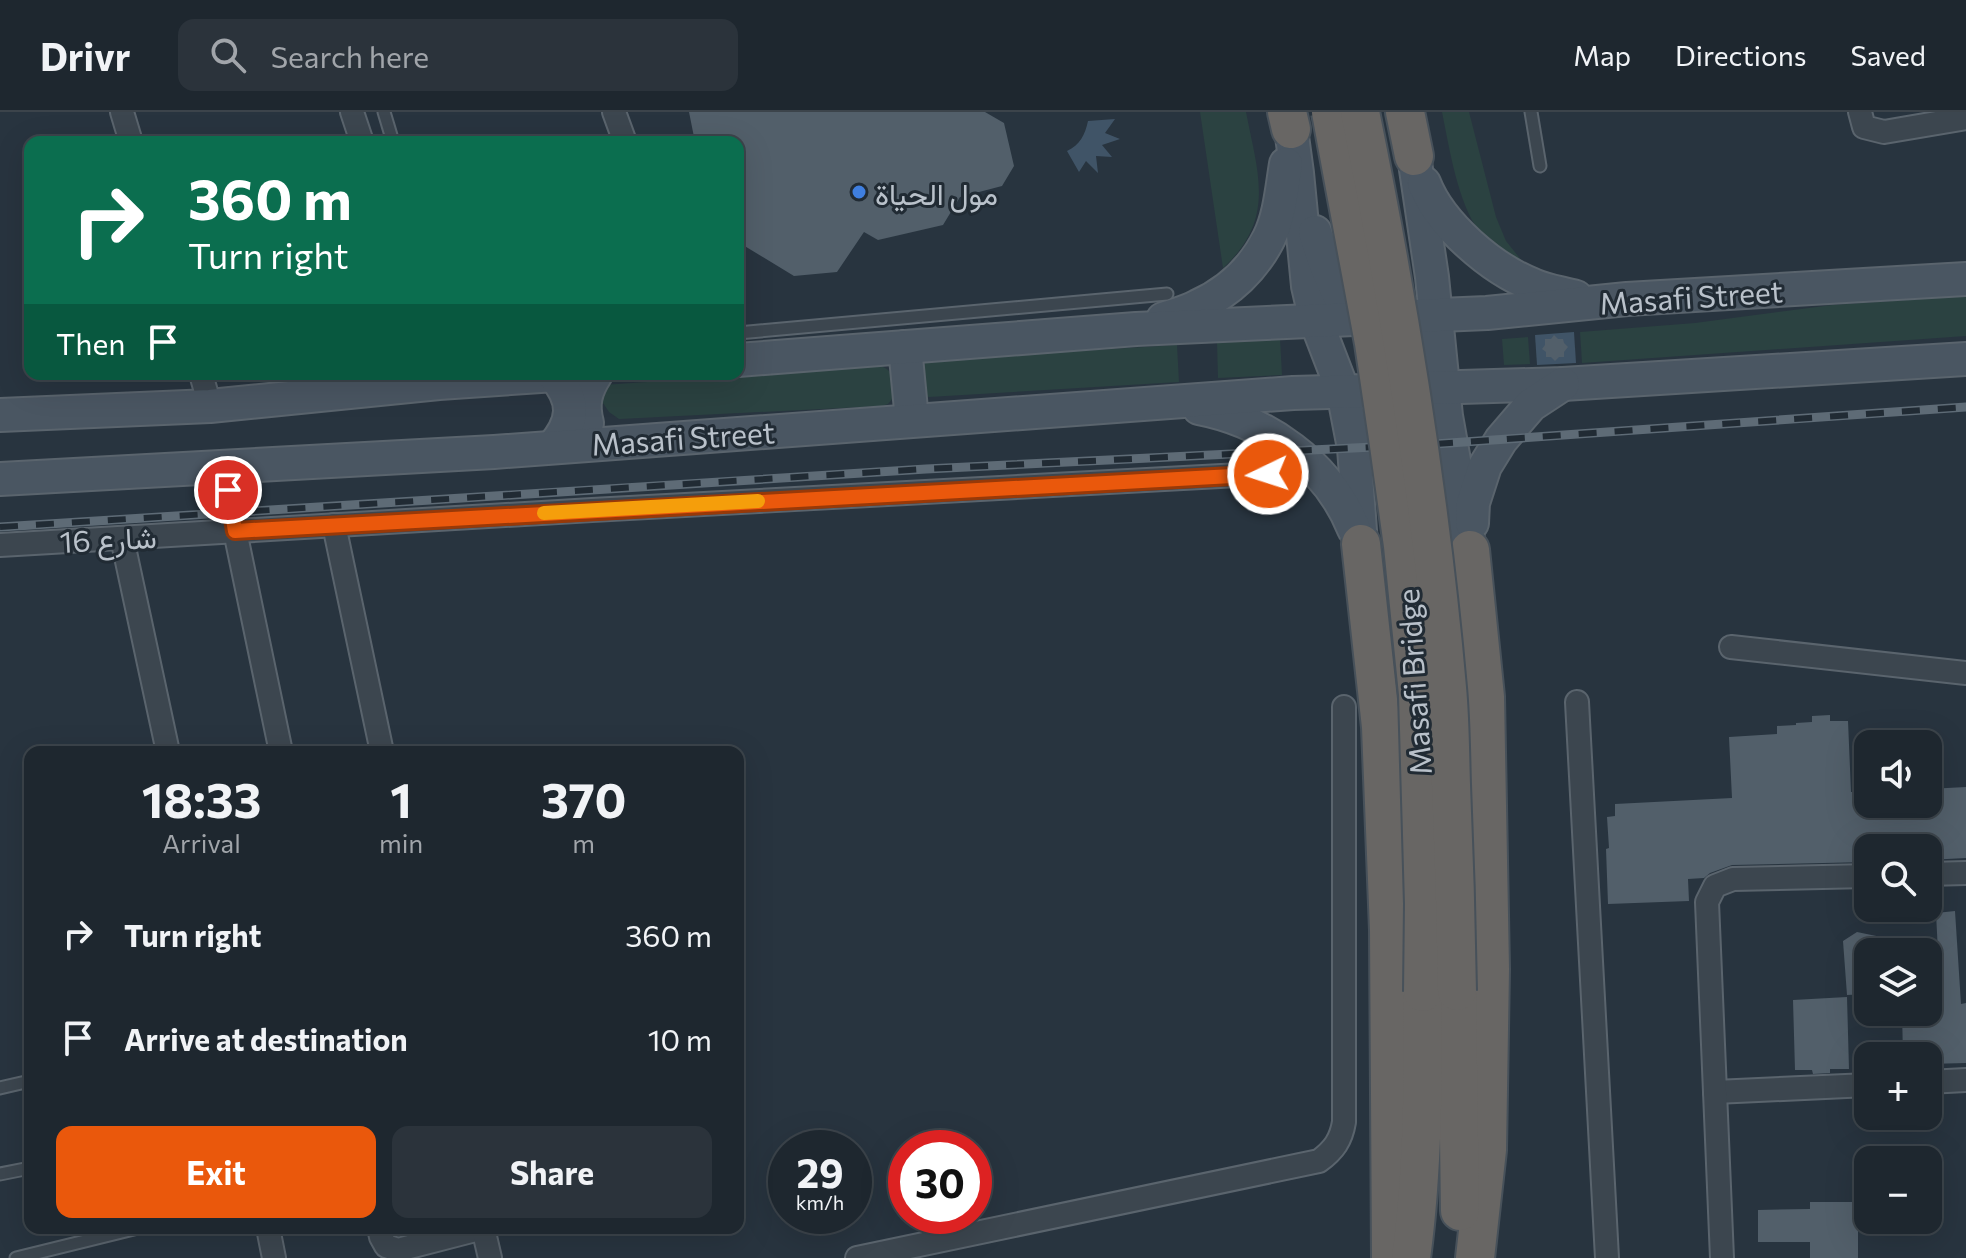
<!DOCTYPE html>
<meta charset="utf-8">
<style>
:root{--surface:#1e272f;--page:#2b333b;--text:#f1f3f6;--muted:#a1a5aa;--line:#3c444b;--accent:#ea580c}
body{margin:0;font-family:Commissioner,Vazirmatn,sans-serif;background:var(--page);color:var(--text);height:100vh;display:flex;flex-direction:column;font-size:30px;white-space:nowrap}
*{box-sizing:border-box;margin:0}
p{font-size:26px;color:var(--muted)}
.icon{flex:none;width:44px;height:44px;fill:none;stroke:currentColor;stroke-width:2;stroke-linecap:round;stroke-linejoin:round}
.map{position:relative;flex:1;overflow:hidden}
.drawer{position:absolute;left:24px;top:634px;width:720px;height:488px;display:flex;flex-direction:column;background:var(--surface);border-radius:16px;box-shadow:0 8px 32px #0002,0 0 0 2px var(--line)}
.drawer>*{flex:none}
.banner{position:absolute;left:24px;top:24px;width:720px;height:244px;border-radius:16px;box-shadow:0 8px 32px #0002,0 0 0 2px var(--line);background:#0b6e4f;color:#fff;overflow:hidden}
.controls{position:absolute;left:1854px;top:618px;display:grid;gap:16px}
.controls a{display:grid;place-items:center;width:88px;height:88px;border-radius:16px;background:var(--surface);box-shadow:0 8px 32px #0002,0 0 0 2px var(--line);font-size:40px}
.speed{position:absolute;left:768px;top:1018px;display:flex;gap:16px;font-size:40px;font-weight:700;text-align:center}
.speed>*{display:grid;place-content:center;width:104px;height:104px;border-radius:50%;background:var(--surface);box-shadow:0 8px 32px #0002,0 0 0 2px var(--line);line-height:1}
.speed small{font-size:20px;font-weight:400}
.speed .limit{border:12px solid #d22;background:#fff;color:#111}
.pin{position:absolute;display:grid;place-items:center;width:68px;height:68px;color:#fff;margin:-34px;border:4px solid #fff;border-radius:50%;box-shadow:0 2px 8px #0007}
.me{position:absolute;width:88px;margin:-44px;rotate:266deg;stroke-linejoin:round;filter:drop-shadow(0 0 6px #0008)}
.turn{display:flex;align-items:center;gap:28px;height:168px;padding:0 32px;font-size:36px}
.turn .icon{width:104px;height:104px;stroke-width:2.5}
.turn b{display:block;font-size:56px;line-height:68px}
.then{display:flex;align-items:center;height:76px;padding:0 32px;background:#0003;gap:16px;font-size:30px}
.eta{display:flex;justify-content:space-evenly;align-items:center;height:136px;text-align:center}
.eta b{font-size:48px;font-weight:700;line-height:56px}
.cta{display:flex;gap:16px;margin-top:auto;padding:16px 32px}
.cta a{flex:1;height:92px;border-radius:16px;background:var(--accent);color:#fff;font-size:32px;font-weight:700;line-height:92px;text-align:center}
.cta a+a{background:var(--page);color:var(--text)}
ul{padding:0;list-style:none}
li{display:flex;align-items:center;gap:24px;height:104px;padding:0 32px}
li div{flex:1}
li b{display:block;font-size:30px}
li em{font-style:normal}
header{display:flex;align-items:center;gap:48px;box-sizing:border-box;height:112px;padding:0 40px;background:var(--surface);border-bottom:2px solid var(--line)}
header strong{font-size:38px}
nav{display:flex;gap:44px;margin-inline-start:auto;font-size:28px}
.search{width:560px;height:72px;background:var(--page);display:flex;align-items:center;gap:20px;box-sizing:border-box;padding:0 28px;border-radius:16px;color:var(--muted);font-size:30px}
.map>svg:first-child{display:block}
.green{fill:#2b4241}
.water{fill:#405467}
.building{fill:#525f6a}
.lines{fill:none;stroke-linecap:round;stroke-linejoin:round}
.service-casing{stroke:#5a646d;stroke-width:15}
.minor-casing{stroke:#5a646d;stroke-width:26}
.secondary-casing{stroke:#5a646d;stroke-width:36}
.trunk-casing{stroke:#47515a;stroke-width:42}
.service{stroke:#3c464f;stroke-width:11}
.minor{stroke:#3c464f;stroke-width:22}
.secondary{stroke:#4a5662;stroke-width:32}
.trunk{stroke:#686664;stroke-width:38}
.rail-casing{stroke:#5e6b76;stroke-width:9}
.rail{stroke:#212b34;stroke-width:6;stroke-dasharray:18;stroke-linecap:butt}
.trunk-bridge-casing{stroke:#47515a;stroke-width:42;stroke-linecap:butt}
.trunk-bridge{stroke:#686664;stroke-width:38}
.route-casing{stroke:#983908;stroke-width:20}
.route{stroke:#ea580c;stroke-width:14}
.slow{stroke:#f59e0b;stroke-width:14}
.shop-dot{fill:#3f7fe0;stroke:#212b34;stroke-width:3}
.labels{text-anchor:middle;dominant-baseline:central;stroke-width:6;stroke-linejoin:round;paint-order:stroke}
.poi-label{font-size:30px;fill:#b9c1ca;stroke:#212b34;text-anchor:start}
.street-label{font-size:30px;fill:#b9c1ca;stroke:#212b34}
</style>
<header>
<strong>Drivr</strong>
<div class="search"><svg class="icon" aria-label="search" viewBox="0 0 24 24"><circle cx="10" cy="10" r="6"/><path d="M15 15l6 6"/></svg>Search here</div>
<nav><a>Map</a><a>Directions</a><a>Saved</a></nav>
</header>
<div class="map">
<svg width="1966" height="1146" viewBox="0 0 1966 1146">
<rect width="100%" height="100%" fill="#28343f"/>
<!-- green -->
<g class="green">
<path d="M 1200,0 L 1246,0 C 1258,62 1276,107 1223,156 Z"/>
<path d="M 1442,0 L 1469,0 L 1496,105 L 1506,129 L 1522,149 C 1508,141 1490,132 1480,120 C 1458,93 1449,34 1442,0 Z"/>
<path d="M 1966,184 L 1966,224 L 1582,251 L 1580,220 L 1695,211 L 1832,193 Z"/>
<path d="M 1528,225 L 1530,252 L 1504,253 L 1502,227 Z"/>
<path d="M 1280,226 L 1282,263 L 1218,266 L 1217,230 Z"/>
<path d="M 1177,233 L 1179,270 L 929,285 L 926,284 L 925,282 L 923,255 L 927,248 Z"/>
<path d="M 881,254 C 896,260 894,271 893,286 L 888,292 L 882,294 L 619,307 L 609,300 L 599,285 L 603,273 Z"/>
</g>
<!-- water -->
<g class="water">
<path d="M 1115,7 L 1105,21 L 1120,27 L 1102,33 L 1112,45 L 1096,44 L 1098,61 L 1086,49 L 1079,60 L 1067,39 C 1080,33 1085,23 1088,9 Z"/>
<path d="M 1574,220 L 1576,251 L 1537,253 L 1535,223 Z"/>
</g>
<!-- building -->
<g class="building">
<path d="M 689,0 L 985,0 L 1004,11 L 1014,54 L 1002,74 L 960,85 L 943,113 L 878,128 L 864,120 L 837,160 L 794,164 L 738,130 L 738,30 L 695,30 Z"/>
<path d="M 1554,223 L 1558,227 L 1563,227 L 1564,231 L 1568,235 L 1564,240 L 1564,245 L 1559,245 L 1555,249 L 1551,245 L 1546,245 L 1546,240 L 1542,237 L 1545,233 L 1545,227 L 1551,227 Z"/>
<path d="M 1830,603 L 1830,609 L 1848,609 L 1851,680 L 1868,680 L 1868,692 L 1928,692 L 1928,677 L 1966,675 L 1966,746 L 1928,748 L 1928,736 L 1868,736 L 1868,750 L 1732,753 L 1710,761 L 1704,766 L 1688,767 L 1689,789 L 1608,792 L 1606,737 L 1609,736 L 1607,705 L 1615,704 L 1615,692 L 1732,686 L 1729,625 L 1777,622 L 1777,614 L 1796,613 L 1796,611 L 1812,610 L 1812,604 Z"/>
<path d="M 1955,799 L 1961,892 L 1966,891 L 1966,951 L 1928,952 L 1928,944 L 1903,944 L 1902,900 L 1929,900 L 1928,881 L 1940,880 L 1936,801 Z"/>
<path d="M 1857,820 L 1886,826 L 1888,840 L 1868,840 L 1868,882 L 1847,883 L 1843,829 Z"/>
<path d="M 1847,885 L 1849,957 L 1830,957 L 1830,961 L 1813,962 L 1812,958 L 1795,958 L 1793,888 Z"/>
<path d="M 1810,1090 L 1858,1090 L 1858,1146 L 1810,1146 L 1810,1130 L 1758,1130 L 1758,1098 L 1810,1097 Z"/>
</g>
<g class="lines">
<defs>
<g id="service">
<path d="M 384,0 L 393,30"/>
<path d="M 1531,0 L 1540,54"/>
<path d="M 738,221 L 1167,182"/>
<path d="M 0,976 L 30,969"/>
<path d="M 0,1062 L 30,1056"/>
<path d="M 16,1146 L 138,1116"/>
</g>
<g id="minor">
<path d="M 122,0 L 131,30"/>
<path d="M 352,0 L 362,30"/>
<path d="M 614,0 L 625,30"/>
<path d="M 1860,0 L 1864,15 L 1884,20 L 1966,6"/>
<path d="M 201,262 L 210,294"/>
<path d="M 224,355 L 235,419 L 281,640"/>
<path d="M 334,413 L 382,640"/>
<path d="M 122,426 L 168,640"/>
<path d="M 0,433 L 592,398 L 1295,360 L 1317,361"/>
<path d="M 1731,535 L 1966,561"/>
<path d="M 1577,590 L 1607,1146"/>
<path d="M 1928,762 L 1966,761"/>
<path d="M 1928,970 L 1966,968"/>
<path d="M 1715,980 L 1868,973"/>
<path d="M 268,1116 L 274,1146"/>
<path d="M 379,1116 L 381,1125 L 386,1134 L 398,1138 L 483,1116"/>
<path d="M 483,1116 L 490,1146"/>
<path d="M 857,1146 L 1319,1049 C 1334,1038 1341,1028 1344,1010 L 1344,595"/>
<path d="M 1722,1146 L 1707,790 L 1715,774 L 1733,767 L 1868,764"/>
</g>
<g id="secondary">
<path d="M 1291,17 L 1297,61 L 1308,174 L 1316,209 L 1343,279 L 1354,336 L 1361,432"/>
<path d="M 1414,44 L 1432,165 L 1446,304 L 1470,438"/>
<path d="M 1424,71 C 1440,113 1492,157 1533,173 C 1546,179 1562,181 1576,185"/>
<path d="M 1315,120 C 1324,151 1335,181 1354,207"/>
<path d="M 1416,204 L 1487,201 L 1627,187 L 1966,167"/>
<path d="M 1163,207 C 1175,203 1187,200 1198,194 C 1229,180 1254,156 1269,126 C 1280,104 1282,76 1286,52"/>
<path d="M 905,235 L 912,308"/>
<path d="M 738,248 L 1136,217 L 1354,207"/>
<path d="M 1428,276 L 1563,272 L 1966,247"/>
<path d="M 1199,296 C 1266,309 1328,352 1354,417"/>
<path d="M 0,303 L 210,294 L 439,271 L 570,262"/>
<path d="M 587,311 C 582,292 585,279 596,262"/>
<path d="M 553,335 C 575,309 576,289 554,263"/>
<path d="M 0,367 L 494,340 L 1293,281 L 1365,279"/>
<path d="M 1472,411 L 1473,391 L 1485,354 L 1501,328 L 1531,293 L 1563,272"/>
</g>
<g id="trunk">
<path d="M 1287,0 L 1291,17"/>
<path d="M 1405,0 L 1414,44"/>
<path d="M 1361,432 L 1381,615 L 1389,818 L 1391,1146"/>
<path d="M 1470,438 L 1485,585 L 1490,857 L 1487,1038 L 1475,1146"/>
<path d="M 1457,879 L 1460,1099"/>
<path d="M 1411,1146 C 1423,1057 1423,970 1423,880"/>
</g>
</defs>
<!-- service casing -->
<use href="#service" class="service-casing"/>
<!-- minor casing -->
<use href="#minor" class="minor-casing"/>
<!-- secondary casing -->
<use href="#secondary" class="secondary-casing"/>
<!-- trunk casing -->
<use href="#trunk" class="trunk-casing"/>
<!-- service -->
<use href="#service" class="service"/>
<!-- minor -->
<use href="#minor" class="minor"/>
<!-- secondary -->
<use href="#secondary" class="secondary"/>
<!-- trunk -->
<use href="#trunk" class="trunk"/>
<defs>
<g id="rail">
<path d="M 1435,332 L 1966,295"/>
<path d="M 0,415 L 926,357 L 1374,335"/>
</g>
</defs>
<!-- rail casing -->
<use href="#rail" class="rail-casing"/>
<!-- rail -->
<use href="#rail" class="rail"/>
<defs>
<g id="trunk-bridge">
<path d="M 1331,0 L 1374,231 L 1388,326 L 1403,434 L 1418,582 L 1424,792 L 1423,880"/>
<path d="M 1360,0 C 1399,191 1430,382 1447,576 C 1450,608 1450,641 1451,673 C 1454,742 1456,811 1457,879"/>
</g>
</defs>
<!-- trunk-bridge casing -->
<use href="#trunk-bridge" class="trunk-bridge-casing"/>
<!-- trunk-bridge -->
<use href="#trunk-bridge" class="trunk-bridge"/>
</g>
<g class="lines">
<defs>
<path id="route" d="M 228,378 L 235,419 L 1268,362"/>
</defs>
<!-- route casing -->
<use href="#route" class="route-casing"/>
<!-- route -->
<use href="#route" class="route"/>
<!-- slow -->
<path class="slow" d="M 544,401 L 758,389"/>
</g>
<!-- markers -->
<circle class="shop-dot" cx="859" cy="80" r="8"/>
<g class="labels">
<!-- poi labels -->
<g class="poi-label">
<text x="875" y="80">مول الحياة</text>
</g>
<!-- street labels -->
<g class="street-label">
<text transform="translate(1691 184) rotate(-4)">Masafi Street</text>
<text transform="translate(683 325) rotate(-4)">Masafi Street</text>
<text transform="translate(108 426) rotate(-3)">شارع 16</text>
<text transform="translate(1413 570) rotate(-94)">Masafi Bridge</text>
</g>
</g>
</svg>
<div class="controls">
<a><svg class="icon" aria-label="sound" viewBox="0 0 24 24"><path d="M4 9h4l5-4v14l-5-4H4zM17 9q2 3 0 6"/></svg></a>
<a><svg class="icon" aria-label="search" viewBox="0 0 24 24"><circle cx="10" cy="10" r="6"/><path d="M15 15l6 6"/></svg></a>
<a><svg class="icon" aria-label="layers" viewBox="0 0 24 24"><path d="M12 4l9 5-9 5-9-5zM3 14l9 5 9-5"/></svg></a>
<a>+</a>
<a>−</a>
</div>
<div class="speed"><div>29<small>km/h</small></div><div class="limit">30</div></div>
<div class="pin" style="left:228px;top:378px;background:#d93025"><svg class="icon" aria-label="arrive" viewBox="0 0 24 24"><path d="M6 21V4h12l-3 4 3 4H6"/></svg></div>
<svg class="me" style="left:1268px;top:362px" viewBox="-20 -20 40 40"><circle r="17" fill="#ea580c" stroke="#fff" stroke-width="3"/><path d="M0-11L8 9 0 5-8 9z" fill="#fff"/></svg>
<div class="banner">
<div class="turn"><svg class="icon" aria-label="right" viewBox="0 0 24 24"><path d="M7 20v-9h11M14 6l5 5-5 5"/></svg><div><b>360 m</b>Turn right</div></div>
<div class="then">Then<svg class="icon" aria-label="arrive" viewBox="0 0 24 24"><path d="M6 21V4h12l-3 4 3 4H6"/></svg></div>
</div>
<section class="drawer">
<div class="eta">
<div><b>18:33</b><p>Arrival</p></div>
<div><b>1</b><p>min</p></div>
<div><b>370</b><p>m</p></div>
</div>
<ul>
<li><svg class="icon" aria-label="right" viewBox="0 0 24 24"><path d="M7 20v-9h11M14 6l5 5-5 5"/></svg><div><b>Turn right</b></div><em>360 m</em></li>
<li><svg class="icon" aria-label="arrive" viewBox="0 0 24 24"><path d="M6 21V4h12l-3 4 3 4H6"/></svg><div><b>Arrive at destination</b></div><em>10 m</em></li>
</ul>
<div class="cta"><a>Exit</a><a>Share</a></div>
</section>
</div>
